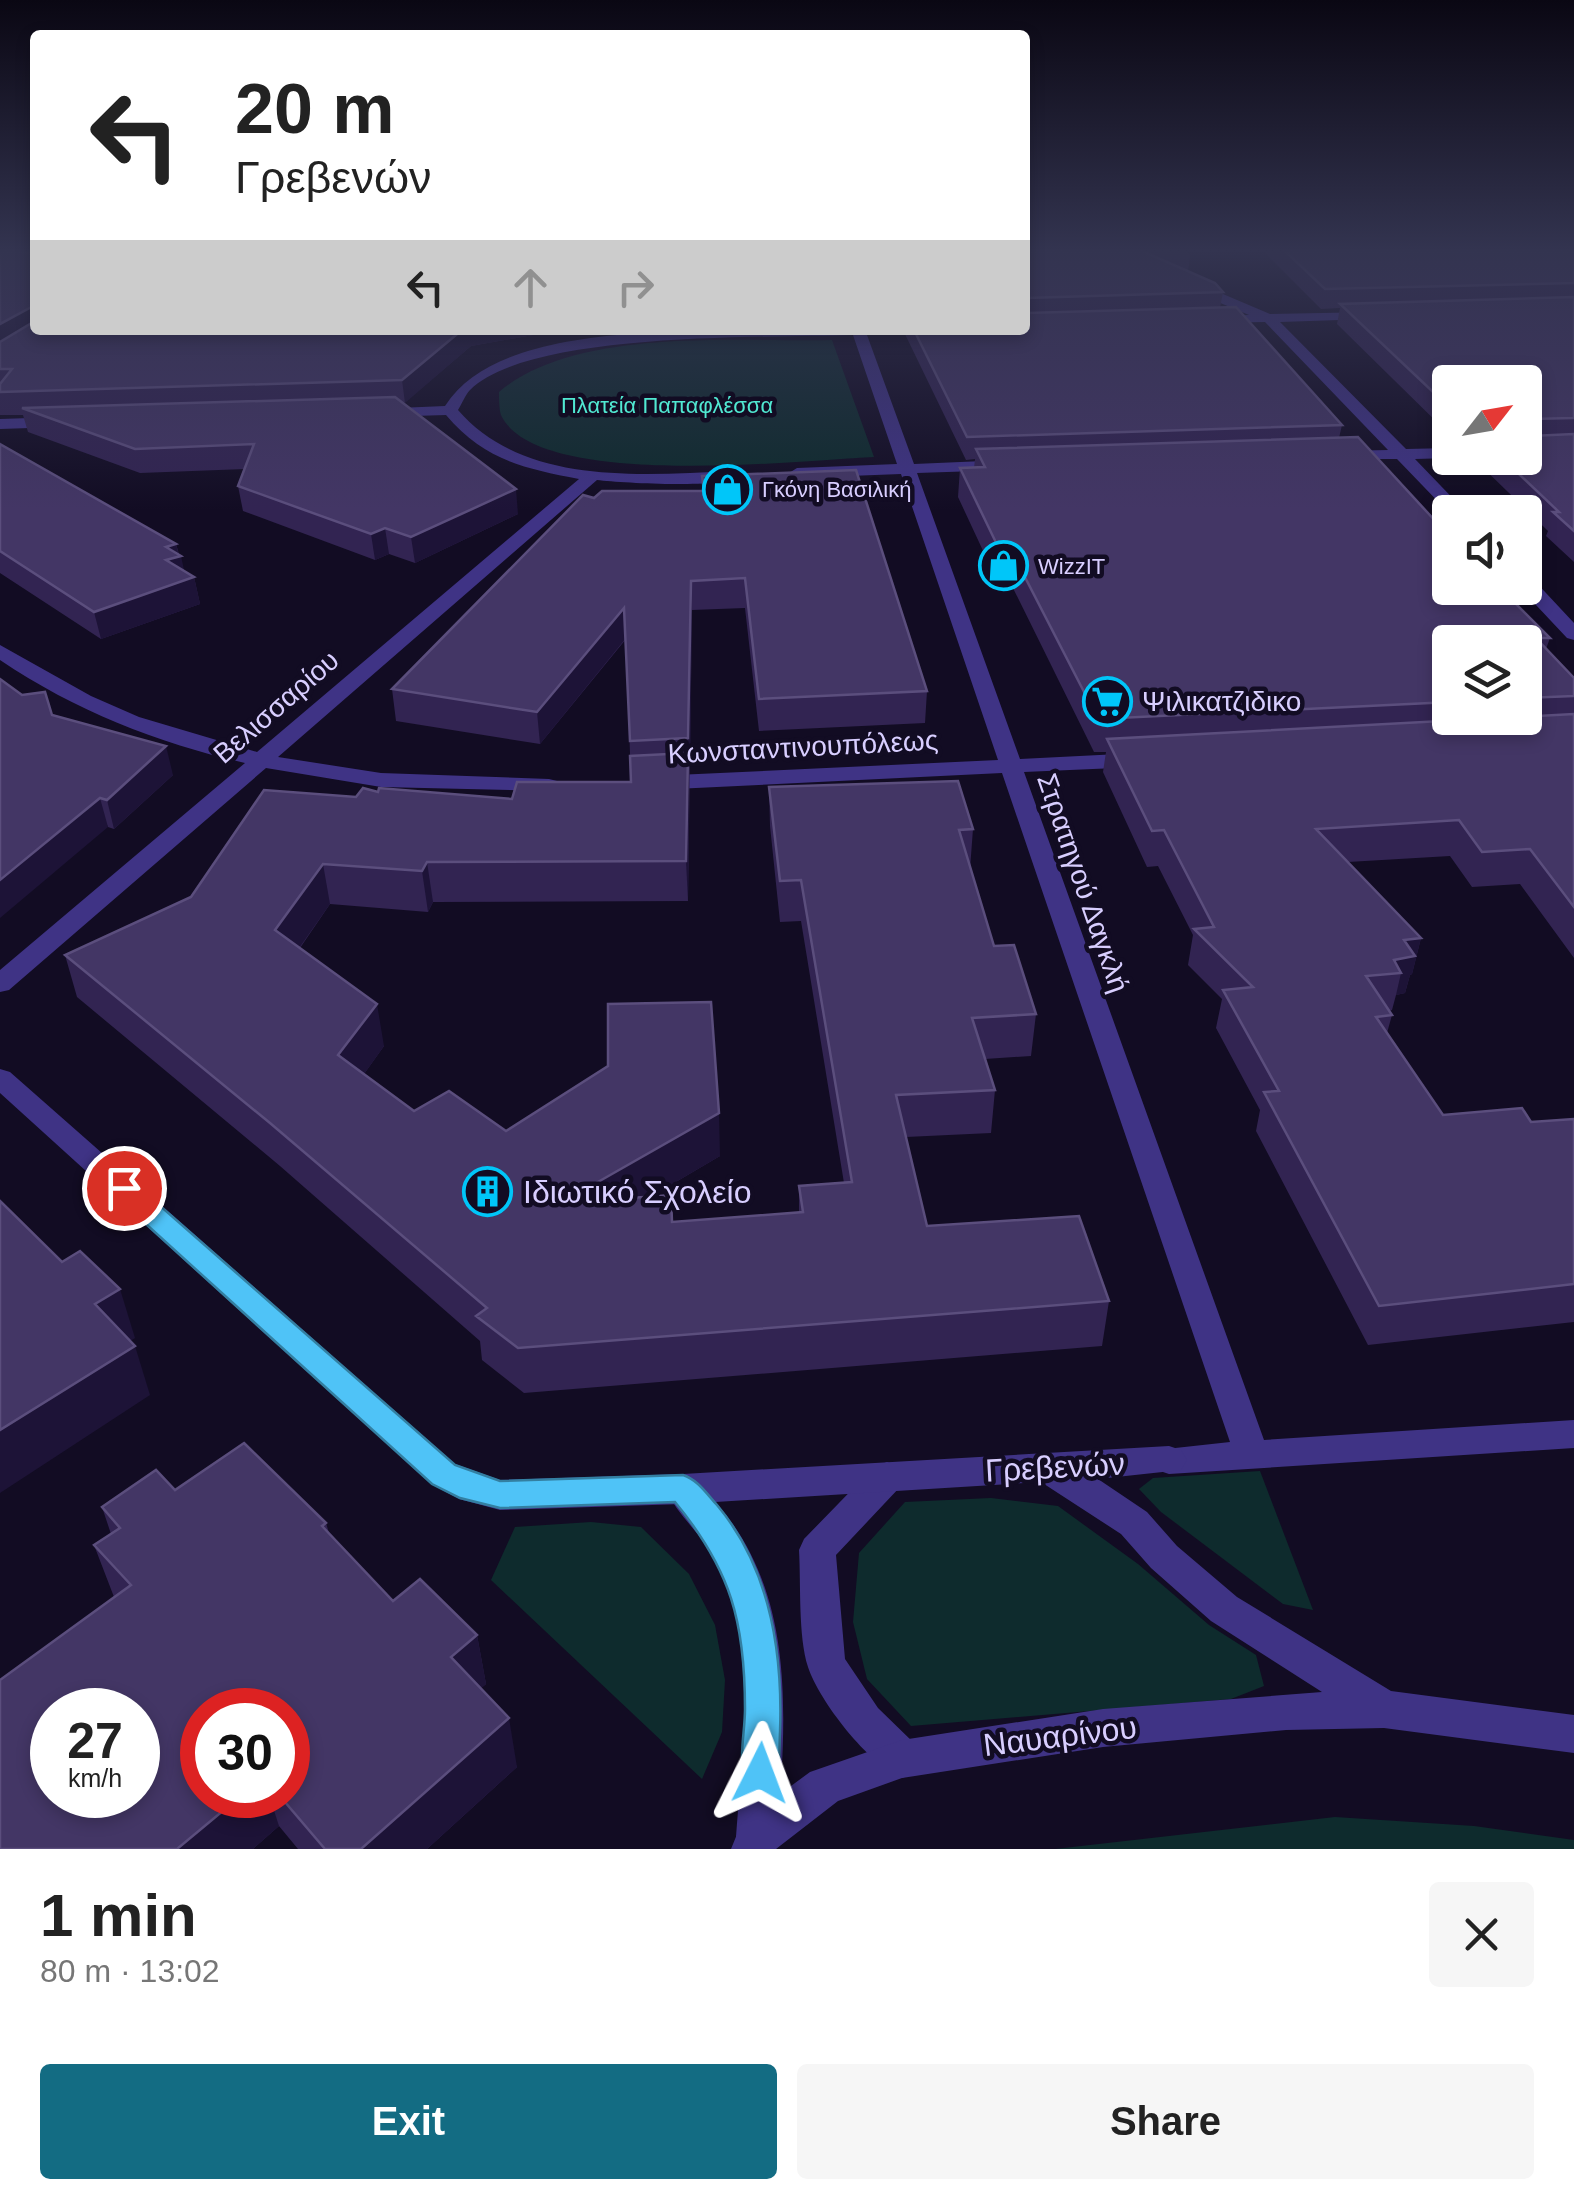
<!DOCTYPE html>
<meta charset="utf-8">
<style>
:root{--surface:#fff;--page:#f6f6f6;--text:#222;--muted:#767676;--accent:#136c83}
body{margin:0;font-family:Helvetica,sans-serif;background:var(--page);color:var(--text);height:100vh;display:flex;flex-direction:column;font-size:38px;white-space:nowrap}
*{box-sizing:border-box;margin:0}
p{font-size:32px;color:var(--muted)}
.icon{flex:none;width:55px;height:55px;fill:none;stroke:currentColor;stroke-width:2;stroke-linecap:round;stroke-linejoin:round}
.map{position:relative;height:1849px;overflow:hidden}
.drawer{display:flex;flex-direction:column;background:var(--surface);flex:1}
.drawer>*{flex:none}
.guide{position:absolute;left:30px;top:30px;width:1000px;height:305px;border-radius:10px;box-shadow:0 5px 15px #0003;background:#fff;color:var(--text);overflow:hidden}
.needle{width:65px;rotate:59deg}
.buttons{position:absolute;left:1432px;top:365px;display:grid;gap:20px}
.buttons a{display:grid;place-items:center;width:110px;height:110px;border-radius:10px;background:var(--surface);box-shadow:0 5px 15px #0003;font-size:50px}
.speed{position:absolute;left:30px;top:1688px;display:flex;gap:20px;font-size:50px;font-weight:700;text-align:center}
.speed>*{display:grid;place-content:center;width:130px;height:130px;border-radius:50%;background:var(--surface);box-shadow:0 5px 15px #0003;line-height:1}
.speed small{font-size:25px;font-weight:400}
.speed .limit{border:15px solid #d22;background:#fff;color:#111}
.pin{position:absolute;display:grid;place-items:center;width:85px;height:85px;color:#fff;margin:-42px;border:5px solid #fff;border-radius:50%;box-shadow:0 2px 10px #0007}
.me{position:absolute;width:110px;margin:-55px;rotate:3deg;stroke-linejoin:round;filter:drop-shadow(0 0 8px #0008)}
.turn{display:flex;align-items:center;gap:35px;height:210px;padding:0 40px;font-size:45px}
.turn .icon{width:130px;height:130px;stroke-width:2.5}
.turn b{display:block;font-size:70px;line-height:85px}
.lanes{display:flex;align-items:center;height:95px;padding:0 40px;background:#0003;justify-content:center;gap:50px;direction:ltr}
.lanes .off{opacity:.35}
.round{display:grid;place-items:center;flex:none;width:105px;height:105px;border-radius:10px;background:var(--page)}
.head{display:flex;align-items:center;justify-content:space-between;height:170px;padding:0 40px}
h1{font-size:60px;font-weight:700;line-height:75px}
.button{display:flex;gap:20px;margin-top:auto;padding:20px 40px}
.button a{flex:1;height:115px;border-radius:10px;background:var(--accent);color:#fff;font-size:40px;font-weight:700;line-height:115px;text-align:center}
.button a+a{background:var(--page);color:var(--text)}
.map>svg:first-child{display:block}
.green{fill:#0e2b2d}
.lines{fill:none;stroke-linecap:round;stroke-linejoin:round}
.minor{fill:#3f3385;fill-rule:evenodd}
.tertiary{fill:#3f3385;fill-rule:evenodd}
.wall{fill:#322452;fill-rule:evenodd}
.shaded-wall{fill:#1d1337}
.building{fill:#433665;stroke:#5b4e7d;stroke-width:2.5;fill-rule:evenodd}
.route{fill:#4fc3f7;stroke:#337fa1;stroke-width:2.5}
.labels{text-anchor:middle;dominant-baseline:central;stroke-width:9;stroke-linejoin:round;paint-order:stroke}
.far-park-label{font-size:22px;fill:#51e8d2;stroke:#120c23}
.far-poi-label{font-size:22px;fill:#d8ceff;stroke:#120c23;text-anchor:start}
.poi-label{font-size:28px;fill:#d8ceff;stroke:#120c23;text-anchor:start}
.street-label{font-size:28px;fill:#d8ceff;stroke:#120c23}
.near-poi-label{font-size:32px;fill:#d8ceff;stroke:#120c23;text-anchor:start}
.near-street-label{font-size:32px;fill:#d8ceff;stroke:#120c23}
</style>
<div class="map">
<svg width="1574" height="1849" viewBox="0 0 1574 1849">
<rect width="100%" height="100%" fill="#120c23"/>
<!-- green -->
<g class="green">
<path d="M 832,340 L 874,457 C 802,460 536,491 501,415 C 499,409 499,398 499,392 C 576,327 735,342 832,340 Z"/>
<path d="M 1260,1471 L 1313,1610 L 1283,1604 L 1161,1512 L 1139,1489 L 1153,1478 Z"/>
<path d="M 991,1498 L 1058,1506 L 1138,1564 L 1209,1625 L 1256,1655 L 1264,1686 L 1231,1699 L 911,1726 L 867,1679 L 853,1622 L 859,1553 L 905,1502 Z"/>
<path d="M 591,1522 L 641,1527 L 689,1574 L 715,1625 L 725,1680 L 722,1732 L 702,1779 L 491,1580 L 515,1527 Z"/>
<path d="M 1335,1817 L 1474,1826 L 1574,1840 L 1574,1849 L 1055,1849 Z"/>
</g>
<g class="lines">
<!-- minor -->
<g class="minor">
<path d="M 1187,283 L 1197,283 L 1270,314 L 1374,312 L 1374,318 L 1369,319 L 1280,322 L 1406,449 L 1450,448 L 1451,458 L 1415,459 L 1466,512 L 1450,514 L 1397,459 L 1336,459 L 1334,456 L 1342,451 L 1388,450 L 1265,322 L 1209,323 L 1207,320 L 1214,316 L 1249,315 L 1187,289 Z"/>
<path d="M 746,330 L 892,330 L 867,335 L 914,464 L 1007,460 L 1015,465 L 1007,470 L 917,473 L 1020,759 L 1139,753 L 1150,760 L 1139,767 L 1024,772 L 1264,1440 L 1574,1420 L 1574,1448 L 1169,1474 L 1157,1470 L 1151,1460 L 1157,1450 L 1230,1442 L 1002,773 L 654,790 L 643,783 L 654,776 L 998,760 L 901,474 L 797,478 L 789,473 L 797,468 L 897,464 L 853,335 C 768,338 529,331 470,390 C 465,395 462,404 458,410 C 524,486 640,475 732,471 L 740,476 C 722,489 624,483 597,480 L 278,757 L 381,773 L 549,779 L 557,781 L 560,786 L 557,791 L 381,787 L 266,768 L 9,990 L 0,992 L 0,970 L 245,763 C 157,743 74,710 0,660 L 0,645 L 91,696 L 139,717 L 257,752 L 579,479 C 523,468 484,460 446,415 L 380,417 L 375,415 L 375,409 L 445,406 C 496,326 661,333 746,330 Z"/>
<path d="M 0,419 L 60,417 L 68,422 L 60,427 L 0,429 Z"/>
<path d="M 1525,576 L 1532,578 L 1574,623 L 1574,640 L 1567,638 L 1520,588 L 1525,588 Z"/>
<path d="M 887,1462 L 900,1467 L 905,1477 L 900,1487 L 836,1555 L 845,1659 L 878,1708 L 916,1745 L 922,1759 L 916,1773 L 902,1778 C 869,1765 819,1701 808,1667 C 798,1636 801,1584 799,1550 L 804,1539 L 874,1467 Z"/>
<path d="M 683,1474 C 702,1481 714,1500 727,1516 C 798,1610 784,1727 778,1837 L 773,1849 L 741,1849 L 736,1837 C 742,1750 758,1653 722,1571 C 708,1540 680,1519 665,1489 L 670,1478 Z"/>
</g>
<!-- tertiary -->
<path class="tertiary" d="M 0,1069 L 10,1072 L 455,1464 L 500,1480 L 683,1474 L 1169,1446 L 1181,1450 L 1187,1460 L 1181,1470 L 1098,1479 L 1147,1512 L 1177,1546 L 1237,1597 L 1391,1691 L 1574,1715 L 1574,1753 L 1384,1728 L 1286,1730 L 1103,1747 L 902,1778 L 838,1801 L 776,1849 L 731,1849 L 742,1822 L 810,1772 L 902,1740 L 1103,1709 L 1322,1692 L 1211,1621 L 1151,1568 L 1121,1534 L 1041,1482 L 683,1504 L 500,1510 L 459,1499 L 431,1484 L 0,1093 Z"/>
</g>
<!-- wall -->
<g class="wall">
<path d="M 0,251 L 35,251 L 35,330 L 561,330 L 471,346 L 404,403 L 518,514 L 415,563 L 389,554 L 375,560 L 243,511 L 238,486 L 245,469 L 140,473 L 28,432 L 23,415 L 0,415 Z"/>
<path d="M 1025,251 L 1187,251 L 1190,256 L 1188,272 L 1223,292 L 1220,308 L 1342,425 L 1339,438 L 1426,513 L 1550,638 L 1546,649 L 1574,678 L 1574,958 L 1520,884 L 1472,887 L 1450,856 L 1348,862 L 1421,938 L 1412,974 L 1410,975 L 1405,993 L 1396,995 L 1392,1010 L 1389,1011 L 1392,1015 L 1387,1033 L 1443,1115 L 1531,1122 L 1574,1119 L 1574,1322 L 1368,1345 L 1256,1131 L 1260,1110 L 1216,1028 L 1222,999 L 1188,965 L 1193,935 L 1158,866 L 1147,867 L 1103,772 L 1106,752 L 1094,752 L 1011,584 L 999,585 L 958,497 L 960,468 L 974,468 L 975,459 L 966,460 L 903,330 L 1025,330 ZM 1450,642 L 1525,642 L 1525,718 L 1450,718 Z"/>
<path d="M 1263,251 L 1574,251 L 1574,562 L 1546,536 L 1548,531 L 1473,458 L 1525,458 L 1450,382 L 1450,435 L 1337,324 L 1340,308 L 1321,309 Z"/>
<path d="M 0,444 L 176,544 L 184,571 L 194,577 L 200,604 L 101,639 L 0,573 Z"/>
<path d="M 702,476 L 927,691 L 925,723 L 759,731 L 745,608 L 692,610 L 688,901 L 433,902 L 428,912 L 330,904 L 300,948 L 384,1046 L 364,1074 L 414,1111 L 506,1131 L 720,1156 L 652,1196 L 672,1222 L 799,1213 L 799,1186 L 844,1183 L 801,921 L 780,922 L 770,826 L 769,787 L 973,829 L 970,869 L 994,946 L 1036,1014 L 1031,1056 L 985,1059 L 995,1090 L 991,1133 L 906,1137 L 927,1226 L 1109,1301 L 1102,1346 L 524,1393 L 482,1360 L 480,1341 L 280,1166 L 77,997 L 65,955 L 191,897 L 356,797 L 378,792 L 512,799 L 631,782 L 626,639 L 540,744 L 396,721 L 392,689 L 594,498 L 703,491 Z"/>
<path d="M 52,715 L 173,775 L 114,829 L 108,827 Z"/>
<path d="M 175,1490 L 326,1523 L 329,1533 L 393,1601 L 477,1635 L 486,1684 L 481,1688 L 517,1767 L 427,1849 L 298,1849 L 279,1826 L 253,1849 L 0,1849 L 114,1597 L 94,1545 L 111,1534 L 102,1507 ZM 288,1710 L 288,1795 L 202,1795 Z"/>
</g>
<!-- shaded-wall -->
<g class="shaded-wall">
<path d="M 33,305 L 35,314 L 35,328 L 0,349 L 0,324 Z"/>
<path d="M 462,330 L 561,330 L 471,346 L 405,403 L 402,380 Z"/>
<path d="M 516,489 L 518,514 L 415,563 L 411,537 Z"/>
<path d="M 385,528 L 389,554 L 375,560 L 371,534 Z"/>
<path d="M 176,544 L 179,556 L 181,556 L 186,579 L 194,577 L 200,604 L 101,639 L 94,612 L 166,547 Z"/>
<path d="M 691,581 L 692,610 L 690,771 L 688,738 Z"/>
<path d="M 624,608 L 626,638 L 540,744 L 537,712 Z"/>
<path d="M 166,746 L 173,775 L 114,829 L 107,800 Z"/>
<path d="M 688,753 L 689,792 L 688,901 L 686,861 Z"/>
<path d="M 100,798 L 108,827 L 0,918 L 0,880 Z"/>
<path d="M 427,862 L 433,902 L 428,912 L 422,871 Z"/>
<path d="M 323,864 L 330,904 L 283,971 L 275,930 Z"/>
<path d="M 1421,938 L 1412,974 L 1410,975 L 1405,993 L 1396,995 L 1401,973 L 1394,960 L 1404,940 Z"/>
<path d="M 377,1004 L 384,1046 L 347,1098 L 338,1055 Z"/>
<path d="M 719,1113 L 720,1156 L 565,1247 L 561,1203 Z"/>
<path d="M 120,1289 L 135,1338 L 111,1353 L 95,1304 Z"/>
<path d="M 135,1346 L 150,1395 L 0,1493 L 0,1430 Z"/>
<path d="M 477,1635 L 486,1684 L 460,1707 L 451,1657 Z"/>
<path d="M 509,1718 L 517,1767 L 427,1849 L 361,1849 Z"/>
<path d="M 242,1795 L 269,1795 L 279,1826 L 253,1849 L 177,1849 Z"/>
</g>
<!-- building -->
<g class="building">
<path d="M 0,251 L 18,251 L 33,254 L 32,251 L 35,251 L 35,305 L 0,324 Z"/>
<path d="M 1025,251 L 1142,251 L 1215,283 L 1223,292 L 1026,298 L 1025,300 Z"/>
<path d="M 1285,251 L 1574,251 L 1574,283 L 1325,289 Z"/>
<path d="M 1574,297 L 1574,418 L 1530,419 L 1527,432 L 1531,436 L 1574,434 L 1574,531 L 1553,512 L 1559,512 L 1502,458 L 1525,458 L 1525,382 L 1450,382 L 1450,408 L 1340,304 Z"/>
<path d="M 1236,307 L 1342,425 L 967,437 L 914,330 L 1025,330 L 1025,309 L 1027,313 Z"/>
<path d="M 35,321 L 35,330 L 462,330 L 402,380 L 0,392 L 0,384 L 12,369 L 0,369 L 0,342 Z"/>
<path d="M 395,397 L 516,489 L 411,537 L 385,528 L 371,534 L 238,486 L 254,444 L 135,449 L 22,408 Z"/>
<path d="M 1358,437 L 1450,537 L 1450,588 L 1500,588 L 1550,638 L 1536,638 L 1574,678 L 1574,696 L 1525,698 L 1525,642 L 1450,642 L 1450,702 L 1098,719 L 1013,554 L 1002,555 L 960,468 L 985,467 L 976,449 Z"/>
<path d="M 0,444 L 176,544 L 166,547 L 181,556 L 166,560 L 194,577 L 94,612 L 0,551 Z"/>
<path d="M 856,470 L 927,691 L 759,699 L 745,578 L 691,581 L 688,738 L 630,741 L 624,608 L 537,712 L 392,689 L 583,495 L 594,498 L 602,491 L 704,491 L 702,476 Z"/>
<path d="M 0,679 L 22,695 L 45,692 L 52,715 L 166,746 L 107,800 L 100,798 L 0,880 Z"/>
<path d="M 1574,714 L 1574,907 L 1530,849 L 1482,852 L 1459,820 L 1316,829 L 1421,938 L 1404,940 L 1415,956 L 1394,960 L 1401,973 L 1366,976 L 1392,1015 L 1376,1017 L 1443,1115 L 1522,1108 L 1531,1122 L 1574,1119 L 1574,1284 L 1379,1306 L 1264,1092 L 1279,1091 L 1223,990 L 1253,987 L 1194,929 L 1214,927 L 1164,830 L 1152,831 L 1107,739 Z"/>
<path d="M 688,753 L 686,861 L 427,862 L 422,871 L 323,864 L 275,930 L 377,1004 L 338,1055 L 414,1111 L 449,1091 L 506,1131 L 608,1066 L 608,1004 L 711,1002 L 719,1113 L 561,1203 L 671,1195 L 672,1222 L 803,1212 L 799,1186 L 852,1182 L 801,880 L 780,881 L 769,787 L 958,781 L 973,829 L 959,830 L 994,946 L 1014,945 L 1036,1014 L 972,1018 L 995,1090 L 896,1095 L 927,1226 L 1079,1216 L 1109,1301 L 518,1348 L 476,1316 L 487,1308 L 270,1123 L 65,955 L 191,897 L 264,790 L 356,797 L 363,788 L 378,792 L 379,788 L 512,799 L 517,782 L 631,782 L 630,756 Z"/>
<path d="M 0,1201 L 62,1262 L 80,1251 L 120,1289 L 95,1304 L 135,1346 L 0,1430 Z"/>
<path d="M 244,1443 L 326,1523 L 322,1526 L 393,1601 L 420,1579 L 477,1635 L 451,1657 L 509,1718 L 361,1849 L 325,1849 L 279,1795 L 288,1795 L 288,1710 L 202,1710 L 202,1795 L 242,1795 L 177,1849 L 0,1849 L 0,1680 L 131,1585 L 94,1545 L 120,1528 L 102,1507 L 156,1470 L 175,1490 ZM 52,1710 L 138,1710 L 138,1795 L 52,1795 Z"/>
</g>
<!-- sky -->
<linearGradient id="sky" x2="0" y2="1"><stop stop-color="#0a0713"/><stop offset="0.49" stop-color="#333450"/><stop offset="1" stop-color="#333450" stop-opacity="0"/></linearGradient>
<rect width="1574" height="510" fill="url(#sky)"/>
<!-- route -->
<path class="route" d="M 124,1179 L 133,1182 L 455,1465 L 500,1481 L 683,1475 C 698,1480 706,1493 717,1505 C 770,1568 783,1652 780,1732 C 779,1751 781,1769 773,1786 L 760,1791 L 747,1786 C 737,1762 745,1735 745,1709 C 745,1622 731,1570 675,1502 L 500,1508 L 460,1498 L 432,1484 L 114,1195 L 110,1188 L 114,1182 Z"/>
<!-- icons -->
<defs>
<symbol id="shop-ring" viewBox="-11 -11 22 22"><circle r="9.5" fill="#120c23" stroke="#00c6f9" stroke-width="1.5"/><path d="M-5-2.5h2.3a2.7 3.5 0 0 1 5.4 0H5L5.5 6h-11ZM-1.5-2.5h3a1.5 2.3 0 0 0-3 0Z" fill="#00c6f9"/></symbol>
<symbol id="supermarket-ring" viewBox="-11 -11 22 22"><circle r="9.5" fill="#120c23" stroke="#00c6f9" stroke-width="1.5"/><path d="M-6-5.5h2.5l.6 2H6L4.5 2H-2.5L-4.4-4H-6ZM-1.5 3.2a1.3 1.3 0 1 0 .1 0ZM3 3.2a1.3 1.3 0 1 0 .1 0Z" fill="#00c6f9"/></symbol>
<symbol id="building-ring" viewBox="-11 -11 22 22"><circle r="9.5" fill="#120c23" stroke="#00c6f9" stroke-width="1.5"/><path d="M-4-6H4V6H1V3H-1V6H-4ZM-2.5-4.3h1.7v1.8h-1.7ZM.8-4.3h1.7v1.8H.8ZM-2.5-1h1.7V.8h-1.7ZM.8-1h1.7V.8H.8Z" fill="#00c6f9"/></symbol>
</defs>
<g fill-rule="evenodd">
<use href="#shop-ring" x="700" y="462" width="55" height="55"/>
<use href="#shop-ring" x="976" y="538" width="55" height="55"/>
<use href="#supermarket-ring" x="1080" y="674" width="55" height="55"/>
<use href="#building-ring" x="460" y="1164" width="55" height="55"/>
</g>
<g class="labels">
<!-- far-park labels -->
<g class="far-park-label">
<text x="667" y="405">Πλατεία Παπαφλέσσα</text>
</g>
<!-- far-poi labels -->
<g class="far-poi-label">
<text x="762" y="489">Γκόνη Βασιλική</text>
<text x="1038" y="566">WizzIT</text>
</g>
<!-- poi labels -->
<g class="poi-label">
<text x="1142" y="701">Ψιλικατζιδικο</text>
</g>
<!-- street labels -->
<g class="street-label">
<text transform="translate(276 707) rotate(-41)">Βελισσαρίου</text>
<text transform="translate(803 747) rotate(-3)">Κωνσταντινουπόλεως</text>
<text transform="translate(1083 883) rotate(71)">Στρατηγού Δαγκλή</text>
</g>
<!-- near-poi labels -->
<g class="near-poi-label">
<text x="523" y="1192">Ιδιωτικό Σχολείο</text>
</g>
<!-- near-street labels -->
<g class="near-street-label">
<text transform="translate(1055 1467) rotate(-3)">Γρεβενών</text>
<text transform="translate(1060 1736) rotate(-7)">Ναυαρίνου</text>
</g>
</g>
</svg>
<div class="buttons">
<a><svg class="needle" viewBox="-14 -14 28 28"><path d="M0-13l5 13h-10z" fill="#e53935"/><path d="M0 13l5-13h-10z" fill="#767676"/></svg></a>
<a><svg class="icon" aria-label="sound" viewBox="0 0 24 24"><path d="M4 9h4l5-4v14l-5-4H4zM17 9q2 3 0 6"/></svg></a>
<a><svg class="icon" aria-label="layers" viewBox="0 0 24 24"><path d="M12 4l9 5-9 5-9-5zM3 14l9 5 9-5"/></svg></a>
</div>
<div class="speed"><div>27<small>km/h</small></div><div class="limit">30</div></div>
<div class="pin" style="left:124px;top:1188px;background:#d93025"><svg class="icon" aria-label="arrive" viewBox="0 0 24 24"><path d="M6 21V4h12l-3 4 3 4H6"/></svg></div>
<svg class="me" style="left:760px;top:1773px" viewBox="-20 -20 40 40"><path d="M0-17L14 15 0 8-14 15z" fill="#4fc3f7" stroke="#fff" stroke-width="4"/></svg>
<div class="guide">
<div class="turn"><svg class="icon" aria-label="left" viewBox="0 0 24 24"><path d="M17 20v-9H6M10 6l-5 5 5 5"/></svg><div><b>20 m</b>Γρεβενών</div></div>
<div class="lanes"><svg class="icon" aria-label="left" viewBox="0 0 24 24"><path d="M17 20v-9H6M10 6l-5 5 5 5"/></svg><svg class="icon off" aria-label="ahead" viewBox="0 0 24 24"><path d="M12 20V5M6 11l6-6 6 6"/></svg><svg class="icon off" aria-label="right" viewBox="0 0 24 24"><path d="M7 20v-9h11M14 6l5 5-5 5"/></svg></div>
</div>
</div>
<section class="drawer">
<div class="head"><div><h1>1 min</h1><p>80 m · 13:02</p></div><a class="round"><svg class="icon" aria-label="close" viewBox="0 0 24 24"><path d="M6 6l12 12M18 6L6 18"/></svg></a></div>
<div class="button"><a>Exit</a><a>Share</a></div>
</section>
